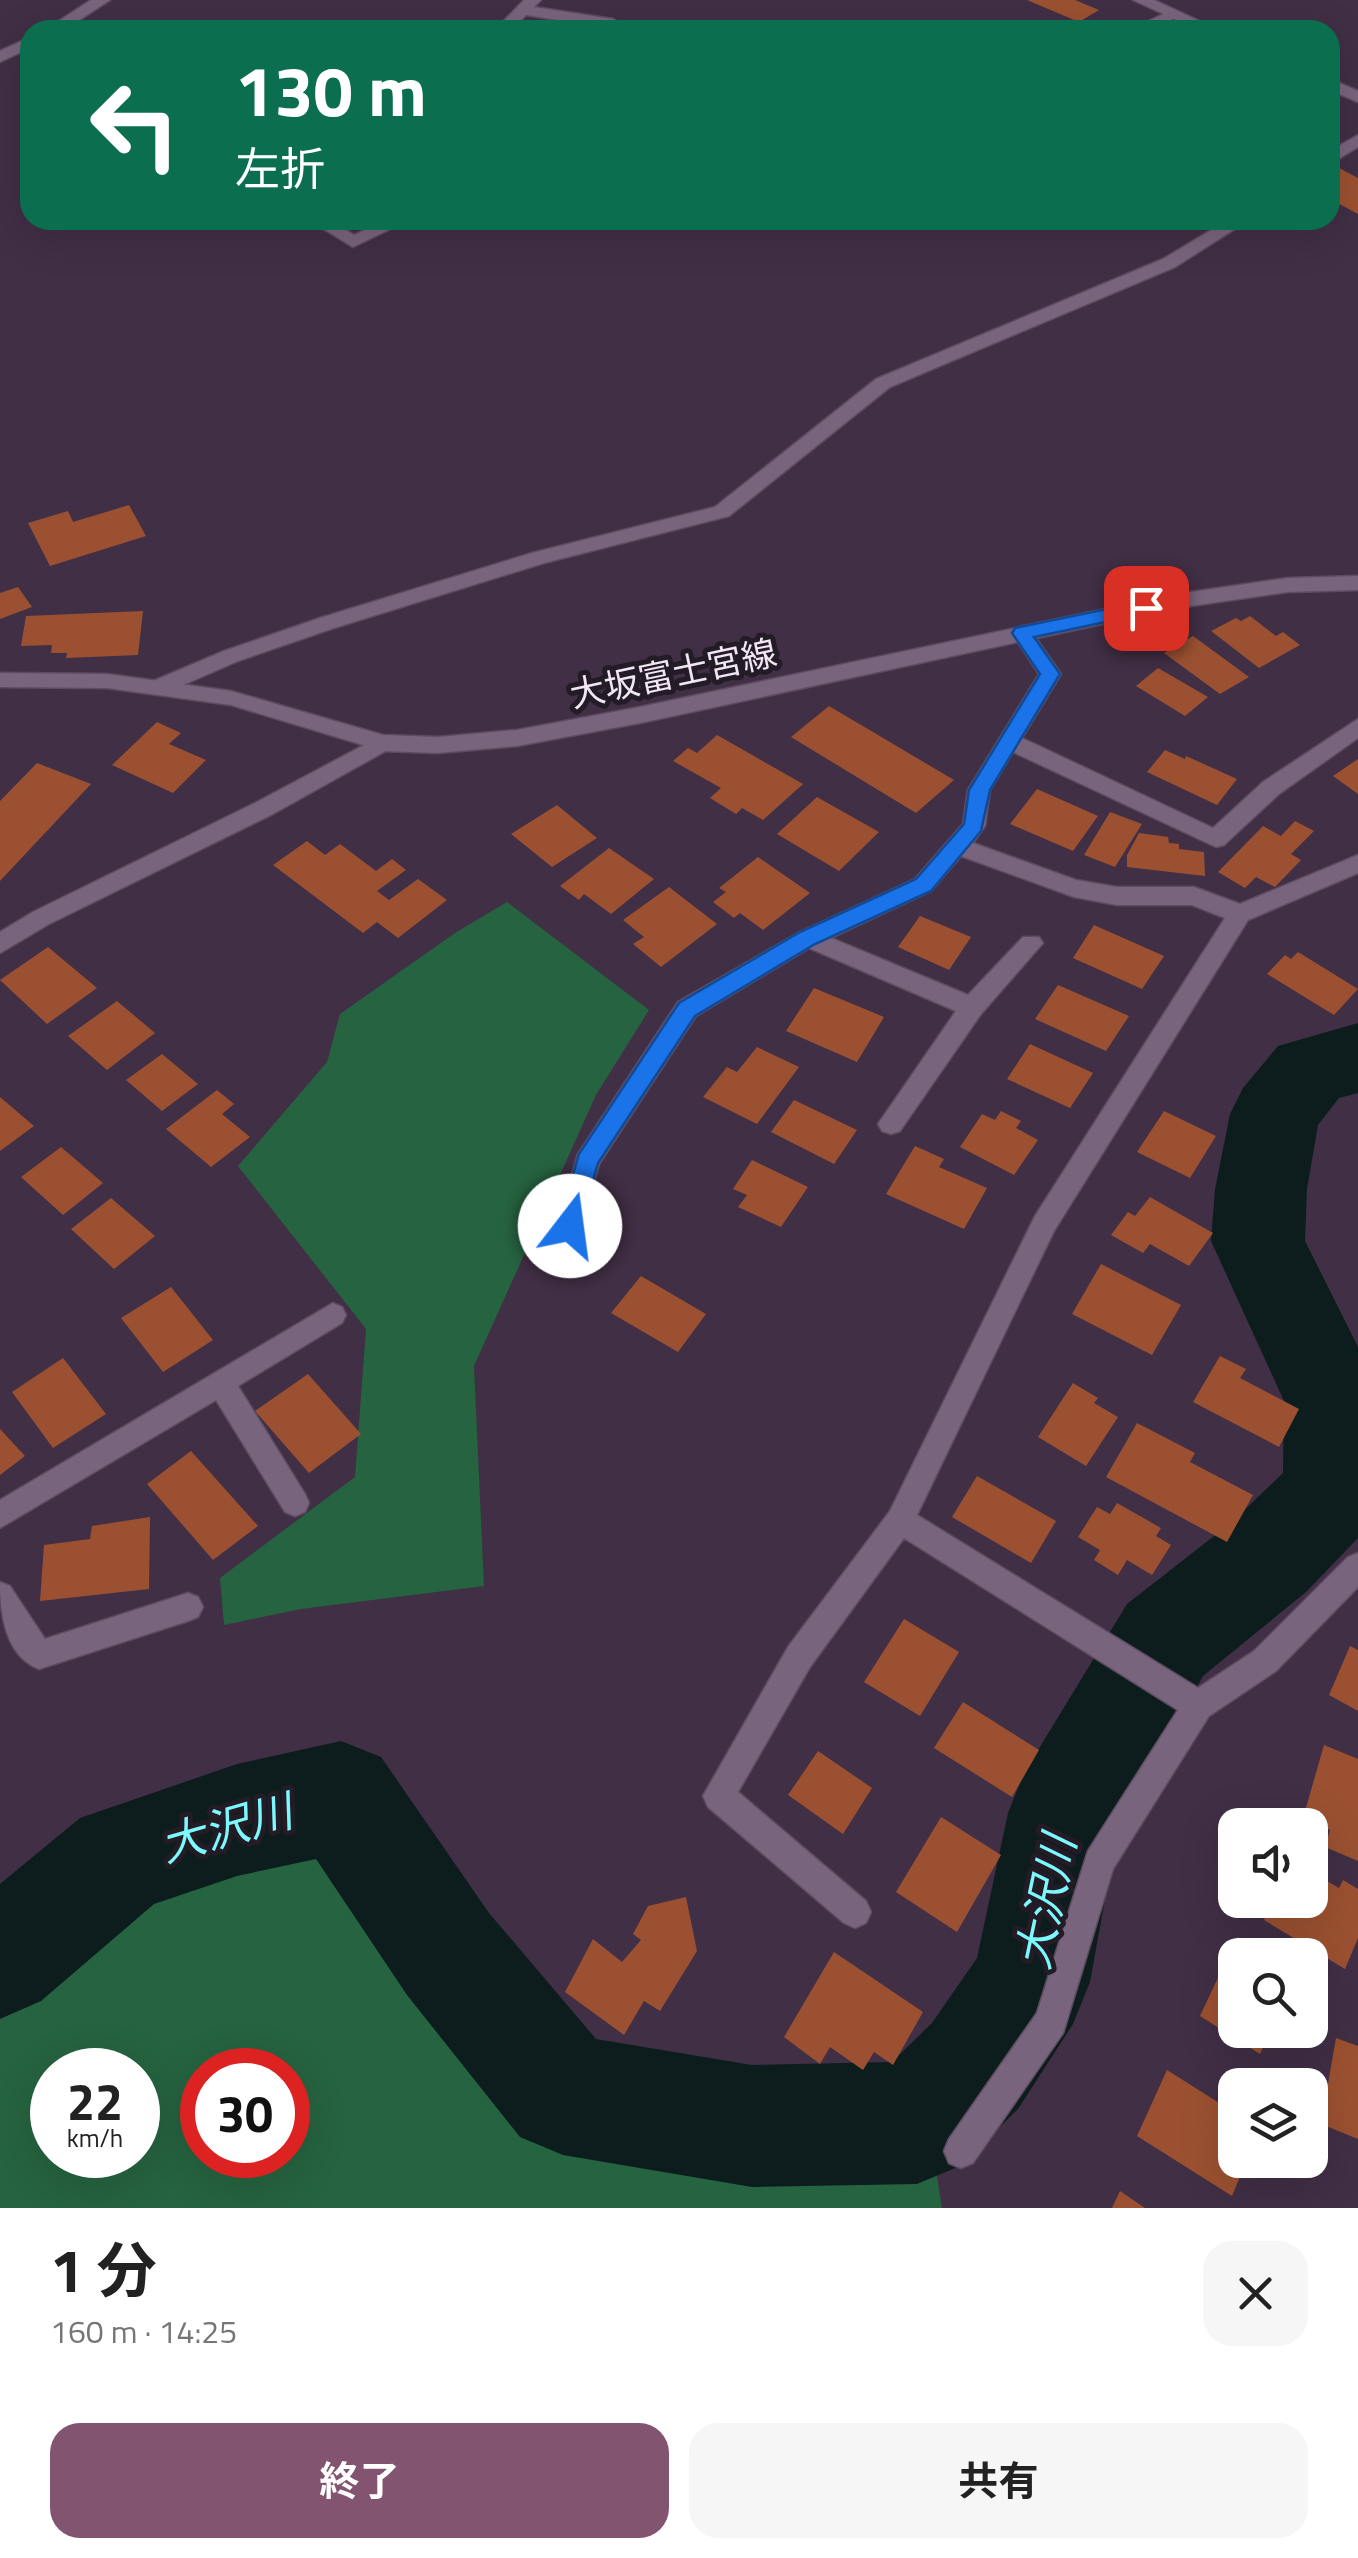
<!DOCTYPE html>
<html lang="ja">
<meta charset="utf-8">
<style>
:root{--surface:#fff;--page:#f6f6f6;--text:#222;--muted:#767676;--accent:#82546f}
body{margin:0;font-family:"Titillium Web","Noto Sans JP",sans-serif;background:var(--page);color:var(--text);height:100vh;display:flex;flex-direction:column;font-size:38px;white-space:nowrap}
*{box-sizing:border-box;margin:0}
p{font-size:32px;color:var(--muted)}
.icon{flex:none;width:55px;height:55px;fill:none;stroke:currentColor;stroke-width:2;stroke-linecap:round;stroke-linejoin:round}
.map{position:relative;height:2208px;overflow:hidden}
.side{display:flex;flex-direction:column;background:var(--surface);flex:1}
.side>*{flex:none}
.banner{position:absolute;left:20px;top:20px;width:1320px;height:210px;border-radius:30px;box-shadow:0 10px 40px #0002;background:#0b6e4f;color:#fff;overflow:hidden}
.buttons{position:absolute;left:1218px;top:1808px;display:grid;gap:20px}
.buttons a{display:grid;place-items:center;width:110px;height:110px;border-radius:20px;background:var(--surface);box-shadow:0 10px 40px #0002;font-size:50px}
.speed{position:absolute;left:30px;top:2048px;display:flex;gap:20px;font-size:50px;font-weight:700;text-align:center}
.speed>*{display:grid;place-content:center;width:130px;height:130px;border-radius:50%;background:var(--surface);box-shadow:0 10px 40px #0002;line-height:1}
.speed small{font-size:25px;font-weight:400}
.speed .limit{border:15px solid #d22;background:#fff;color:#111}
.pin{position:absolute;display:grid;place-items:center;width:85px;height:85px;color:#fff;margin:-42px;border-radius:20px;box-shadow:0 5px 15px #0006}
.me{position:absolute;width:110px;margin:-55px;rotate:15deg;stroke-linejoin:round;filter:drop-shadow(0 0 8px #0008)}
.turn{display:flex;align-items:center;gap:35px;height:210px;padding:0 50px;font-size:45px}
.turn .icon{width:130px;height:130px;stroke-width:2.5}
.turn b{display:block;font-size:70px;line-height:85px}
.round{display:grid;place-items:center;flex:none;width:105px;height:105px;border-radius:30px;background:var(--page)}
.overview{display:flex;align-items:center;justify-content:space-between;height:170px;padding:0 50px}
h1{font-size:60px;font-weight:700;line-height:75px}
.action{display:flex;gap:20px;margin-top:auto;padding:20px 50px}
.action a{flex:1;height:115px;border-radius:30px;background:var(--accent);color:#fff;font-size:40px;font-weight:700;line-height:115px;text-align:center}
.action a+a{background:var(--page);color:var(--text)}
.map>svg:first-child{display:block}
.green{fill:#266340;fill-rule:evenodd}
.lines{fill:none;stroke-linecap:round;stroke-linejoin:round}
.river{fill:#0d1d1e;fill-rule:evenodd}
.building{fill:#9b5131}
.street-casing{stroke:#5d4c60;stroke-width:3}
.secondary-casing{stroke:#5d4c60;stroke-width:3}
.street{fill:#79647d;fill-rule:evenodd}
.secondary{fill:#79647d;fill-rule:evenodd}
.route{fill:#1a73e8;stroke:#114b97;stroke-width:2.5}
.labels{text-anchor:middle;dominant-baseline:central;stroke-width:10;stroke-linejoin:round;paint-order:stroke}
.street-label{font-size:35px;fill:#f2e6f5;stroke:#231b25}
.near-water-label{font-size:45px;font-style:italic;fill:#7cf9fd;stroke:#231b25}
</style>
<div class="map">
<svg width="1358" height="2208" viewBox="0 0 1358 2208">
<rect width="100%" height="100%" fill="#412f45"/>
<!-- green -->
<g class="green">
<path d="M 507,902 L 649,1010 L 596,1095 L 474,1366 L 484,1586 L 301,1609 L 224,1625 L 220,1578 L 355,1477 L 366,1329 L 238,1166 L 327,1062 L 340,1014 L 455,933 Z"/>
<path d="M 331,1816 L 478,2026 L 563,2127 L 704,2168 L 935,2164 L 942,2208 L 0,2208 L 0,1978 L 201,1840 ZM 52,2070 L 138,2070 L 138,2155 L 52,2155 ZM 202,2070 L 288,2070 L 288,2155 L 202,2155 Z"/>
</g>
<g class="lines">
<!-- river -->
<path class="river" d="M 1358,1023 L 1358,1093 L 1339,1098 L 1318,1125 L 1307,1189 L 1305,1241 L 1358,1347 L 1358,1538 L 1306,1592 L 1203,1676 L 1118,1828 L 1090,1982 L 1073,2024 L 1018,2109 L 960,2166 L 917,2184 L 752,2187 L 563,2155 L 520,2137 L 407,1995 L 316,1859 L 237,1876 L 154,1904 L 41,2001 L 0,2019 L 0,1884 L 80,1818 L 237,1764 L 341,1741 L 381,1757 L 489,1913 L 596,2039 L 752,2065 L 892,2062 L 932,2023 L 977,1958 L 1008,1813 L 1024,1773 L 1127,1604 L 1232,1522 L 1283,1473 L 1284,1401 L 1211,1241 L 1215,1189 L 1230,1114 L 1243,1088 L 1278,1046 Z"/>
</g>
<!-- building -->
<g class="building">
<path d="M 1027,0 L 1075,0 L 1099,10 L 1079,22 Z"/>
<path d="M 1339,168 L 1358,178 L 1358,214 L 1330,199 L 1330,173 Z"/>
<path d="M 129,505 L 146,536 L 50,566 L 28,523 L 68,511 L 73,522 Z"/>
<path d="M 18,587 L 32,607 L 0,619 L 0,593 Z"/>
<path d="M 143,611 L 138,655 L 66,658 L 67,653 L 51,653 L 52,645 L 21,646 L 26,616 Z"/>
<path d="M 1250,616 L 1276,636 L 1283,632 L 1300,645 L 1259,668 L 1211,631 L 1236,618 L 1241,621 Z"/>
<path d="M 1193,636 L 1249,677 L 1220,694 L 1164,653 Z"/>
<path d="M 1158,668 L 1208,697 L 1185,716 L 1136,686 Z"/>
<path d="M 829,706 L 954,780 L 916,813 L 791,737 Z"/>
<path d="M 157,722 L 181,733 L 169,744 L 206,760 L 173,793 L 112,765 Z"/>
<path d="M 717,735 L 803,784 L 763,820 L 742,808 L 736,814 L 710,798 L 721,788 L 673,761 L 688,748 L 697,753 Z"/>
<path d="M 1165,750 L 1185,759 L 1186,756 L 1237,779 L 1217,805 L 1147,772 Z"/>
<path d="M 1358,759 L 1358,794 L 1333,776 Z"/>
<path d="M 37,763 L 91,784 L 0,881 L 0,801 Z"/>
<path d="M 1037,789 L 1098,816 L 1073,851 L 1010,824 Z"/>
<path d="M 817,797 L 879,832 L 839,871 L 777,834 Z"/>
<path d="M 557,805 L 597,838 L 552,867 L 511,834 Z"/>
<path d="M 1110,812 L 1142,824 L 1115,867 L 1084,855 Z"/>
<path d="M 1295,821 L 1314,831 L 1291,854 L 1301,860 L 1275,887 L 1256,877 L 1245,888 L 1218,872 L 1263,826 L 1281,836 Z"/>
<path d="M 1139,833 L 1168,837 L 1169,843 L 1179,844 L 1179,849 L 1204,852 L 1205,876 L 1127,867 L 1127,855 Z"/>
<path d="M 307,841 L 325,855 L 340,844 L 376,871 L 392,859 L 406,870 L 377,891 L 389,900 L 418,879 L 447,900 L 398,938 L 377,922 L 363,933 L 273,865 Z"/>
<path d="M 609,848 L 654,879 L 611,914 L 584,894 L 579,900 L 560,886 Z"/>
<path d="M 758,857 L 810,893 L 763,930 L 740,913 L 734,918 L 713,902 L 726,892 L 719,888 Z"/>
<path d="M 669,887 L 717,924 L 661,967 L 633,944 L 644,937 L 623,920 Z"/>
<path d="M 920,916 L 971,937 L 949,970 L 898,947 Z"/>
<path d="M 1094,925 L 1164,956 L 1142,989 L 1073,958 Z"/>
<path d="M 48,947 L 97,988 L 47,1024 L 0,980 Z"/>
<path d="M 1298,952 L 1358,989 L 1334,1015 L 1267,974 L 1285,955 L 1291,959 Z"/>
<path d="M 1058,985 L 1129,1016 L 1106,1051 L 1035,1019 Z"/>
<path d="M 814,988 L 884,1017 L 857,1062 L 786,1031 Z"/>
<path d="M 117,1001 L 155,1033 L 107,1070 L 68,1036 Z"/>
<path d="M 1030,1044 L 1093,1073 L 1070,1108 L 1007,1079 Z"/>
<path d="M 757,1047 L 799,1067 L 757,1124 L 703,1097 L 727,1067 L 737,1072 Z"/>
<path d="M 162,1054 L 198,1084 L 162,1111 L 126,1080 Z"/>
<path d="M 217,1090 L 234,1104 L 222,1114 L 250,1137 L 211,1167 L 166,1129 Z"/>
<path d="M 0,1097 L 34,1126 L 0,1151 Z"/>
<path d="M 794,1100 L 857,1130 L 834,1164 L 771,1132 Z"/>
<path d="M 1001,1111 L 1021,1121 L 1016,1128 L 1038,1140 L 1014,1175 L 960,1147 L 982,1114 L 995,1120 Z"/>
<path d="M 1164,1111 L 1216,1136 L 1190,1178 L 1137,1152 Z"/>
<path d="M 915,1146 L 944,1159 L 939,1167 L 987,1188 L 964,1229 L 886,1194 Z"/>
<path d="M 61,1147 L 103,1183 L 63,1215 L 21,1177 Z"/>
<path d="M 752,1160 L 808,1187 L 781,1227 L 738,1207 L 747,1195 L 733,1189 Z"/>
<path d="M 1150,1197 L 1213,1233 L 1189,1266 L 1150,1244 L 1143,1253 L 1111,1235 L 1128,1212 L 1135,1216 Z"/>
<path d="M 111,1198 L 155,1236 L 114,1269 L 71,1229 Z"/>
<path d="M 1101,1264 L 1181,1305 L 1152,1355 L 1072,1314 Z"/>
<path d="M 641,1276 L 706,1314 L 678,1352 L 611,1313 Z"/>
<path d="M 171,1287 L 213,1340 L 163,1372 L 121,1318 Z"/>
<path d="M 1220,1356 L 1246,1369 L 1240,1378 L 1299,1409 L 1279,1447 L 1193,1402 Z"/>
<path d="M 63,1358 L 106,1414 L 53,1448 L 12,1392 Z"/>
<path d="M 308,1374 L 361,1434 L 309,1473 L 255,1411 Z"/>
<path d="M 1073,1383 L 1098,1398 L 1094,1403 L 1118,1417 L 1086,1466 L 1038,1437 Z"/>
<path d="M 1137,1423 L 1195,1453 L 1190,1462 L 1253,1495 L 1227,1542 L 1106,1477 Z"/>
<path d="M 0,1429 L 25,1456 L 0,1475 Z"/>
<path d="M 191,1451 L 258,1526 L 213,1560 L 147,1484 Z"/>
<path d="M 977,1476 L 1056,1521 L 1031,1563 L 952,1517 Z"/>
<path d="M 1117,1503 L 1161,1528 L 1156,1536 L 1171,1545 L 1152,1575 L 1127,1560 L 1118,1575 L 1094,1560 L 1100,1550 L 1078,1537 L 1097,1507 L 1110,1514 Z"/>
<path d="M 150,1517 L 149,1589 L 40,1601 L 44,1545 L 90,1539 L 92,1526 Z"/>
<path d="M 904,1619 L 959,1652 L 920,1716 L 864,1682 Z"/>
<path d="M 1350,1646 L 1358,1650 L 1358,1711 L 1329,1695 Z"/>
<path d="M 963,1702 L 1039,1750 L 1012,1797 L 934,1748 Z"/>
<path d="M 1324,1745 L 1358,1759 L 1358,1861 L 1325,1847 L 1330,1830 L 1303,1818 Z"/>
<path d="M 818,1751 L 872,1788 L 843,1834 L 788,1795 Z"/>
<path d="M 941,1817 L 1001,1855 L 957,1932 L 896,1892 Z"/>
<path d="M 1310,1871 L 1339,1888 L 1343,1880 L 1358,1889 L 1358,1938 L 1345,1969 L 1264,1920 L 1273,1900 L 1310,1900 Z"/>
<path d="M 686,1897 L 697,1951 L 660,2011 L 644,2001 L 624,2035 L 565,1992 L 593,1939 L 622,1962 L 641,1940 L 633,1934 L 648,1906 Z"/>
<path d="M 1237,1937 L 1267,1955 L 1235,1955 L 1235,2030 L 1271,2030 L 1260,2054 L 1200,2016 Z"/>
<path d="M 834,1952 L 923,2012 L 893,2065 L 874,2052 L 863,2070 L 830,2047 L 820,2064 L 784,2037 Z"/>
<path d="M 1336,2038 L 1358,2046 L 1358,2139 L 1321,2124 Z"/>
<path d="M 1167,2070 L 1235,2113 L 1235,2160 L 1247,2160 L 1232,2196 L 1137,2136 Z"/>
<path d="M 1120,2191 L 1145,2208 L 1112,2208 Z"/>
</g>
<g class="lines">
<defs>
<g id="street">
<path d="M 91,0 L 110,0 L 64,30 L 45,30 Z"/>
<path d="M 524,0 L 541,0 L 534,7 L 613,19 L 621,24 L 613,29 L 526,15 L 512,30 L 495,30 Z"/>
<path d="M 1170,11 L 1183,14 L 1150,30 L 1129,30 Z"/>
<path d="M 30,37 L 30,48 L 0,62 L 0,51 Z"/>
<path d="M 1358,135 L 1358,147 L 1330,164 L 1330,151 Z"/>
<path d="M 309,220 L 330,220 L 354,235 L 386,220 L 409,220 L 353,247 Z"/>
<path d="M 1228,220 L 1249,220 L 1175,267 L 890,387 L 729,516 L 544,563 L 334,628 L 238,661 L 167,692 L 159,694 L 148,687 L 151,682 L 224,651 L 320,618 L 532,553 L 715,507 L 876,379 L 1163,259 Z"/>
<path d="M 1022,626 L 1029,628 L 1061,674 L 1022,738 L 1213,828 L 1263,782 L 1358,719 L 1358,738 L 1279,794 L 1224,845 L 1216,847 L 1013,752 L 990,790 L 985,826 L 973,843 L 1076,880 L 1117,887 L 1194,887 L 1240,904 L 1358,855 L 1358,873 L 1248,920 L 1054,1231 L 917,1515 L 1198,1688 L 1254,1651 L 1348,1557 L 1358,1553 L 1358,1587 L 1276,1671 L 1209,1716 L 1113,1869 L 1063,2033 L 973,2163 L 961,2168 L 949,2163 L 944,2151 L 949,2139 L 1037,2013 L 1088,1851 L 1178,1710 L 904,1538 L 810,1667 L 738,1792 L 866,1901 L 871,1912 L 866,1923 L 855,1928 L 844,1923 L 708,1807 L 703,1796 L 788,1647 L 890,1511 L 1035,1216 L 1225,918 L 1192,905 L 1117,905 L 1074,897 L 961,856 L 931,891 L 831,938 L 968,995 L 1023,937 L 1039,937 L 1043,943 L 981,1014 L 900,1131 L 891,1134 L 882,1131 L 878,1124 L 956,1011 L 809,948 L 696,1016 L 599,1164 L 579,1234 L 570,1237 L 561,1234 L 557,1226 L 578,1154 L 678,1002 L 800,932 L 915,879 L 963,824 L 968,790 L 1039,674 L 1012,633 Z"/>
<path d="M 383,735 L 394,743 L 391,748 L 271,815 L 49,924 L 0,953 L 0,932 L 33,912 L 255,803 Z"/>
<path d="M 333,1303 L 342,1307 L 346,1315 L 342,1323 L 238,1386 L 305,1494 L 309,1503 L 305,1512 L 295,1516 L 285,1512 L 216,1400 L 0,1528 L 0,1500 Z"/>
<path d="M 0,1582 L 10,1586 L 45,1639 L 188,1593 L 198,1597 L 203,1607 L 198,1617 L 188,1621 L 39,1669 C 5,1656 0,1613 0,1582 Z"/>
</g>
<g id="secondary">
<path d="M 1133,0 L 1154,0 L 1219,30 L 1198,30 Z"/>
<path d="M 1330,79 L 1358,91 L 1358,102 L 1330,90 Z"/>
<path d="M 1358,576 L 1358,590 L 1288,592 L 1177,608 L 640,723 L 517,746 L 438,753 L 383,751 L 231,705 L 107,688 L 0,687 L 0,673 L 107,674 L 231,691 L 383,735 L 438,737 L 517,730 L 640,707 L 1177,594 L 1288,578 Z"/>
</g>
</defs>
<!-- street casing -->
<use href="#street" class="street-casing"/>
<!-- secondary casing -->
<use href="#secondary" class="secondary-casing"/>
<!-- street -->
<use href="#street" class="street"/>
<!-- secondary -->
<use href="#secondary" class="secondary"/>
</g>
<!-- route -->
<path class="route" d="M 1146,601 L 1156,608 L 1153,612 L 1034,637 L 1060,674 L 990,790 L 981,831 L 931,891 L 815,944 L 695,1016 L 598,1163 L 578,1233 L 562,1233 L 558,1226 L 579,1154 L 679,1003 L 800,932 L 916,879 L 964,824 L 969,790 L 1040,674 L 1012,633 L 1015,628 Z"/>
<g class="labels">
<!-- street labels -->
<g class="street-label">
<text transform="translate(673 673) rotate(-12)">大坂富士宮線</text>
</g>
<!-- near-water labels -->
<g class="near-water-label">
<text transform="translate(226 1827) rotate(-16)">大沢川</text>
<text transform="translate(1045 1902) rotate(-78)">大沢川</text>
</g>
</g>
</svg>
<div class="buttons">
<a><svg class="icon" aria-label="sound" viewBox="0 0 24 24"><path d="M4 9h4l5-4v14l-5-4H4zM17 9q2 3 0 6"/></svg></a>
<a><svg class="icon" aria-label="search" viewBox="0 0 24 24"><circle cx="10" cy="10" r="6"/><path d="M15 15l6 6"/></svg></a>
<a><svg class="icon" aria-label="layers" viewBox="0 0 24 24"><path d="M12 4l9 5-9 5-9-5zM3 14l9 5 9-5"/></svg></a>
</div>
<div class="speed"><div>22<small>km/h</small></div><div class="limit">30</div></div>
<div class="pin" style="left:1146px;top:608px;background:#d93025"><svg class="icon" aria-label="arrive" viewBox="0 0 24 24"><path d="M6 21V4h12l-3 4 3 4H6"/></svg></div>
<svg class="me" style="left:570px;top:1226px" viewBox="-20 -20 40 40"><circle r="19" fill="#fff"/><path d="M0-13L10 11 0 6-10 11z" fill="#1a73e8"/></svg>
<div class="banner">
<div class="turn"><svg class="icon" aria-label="left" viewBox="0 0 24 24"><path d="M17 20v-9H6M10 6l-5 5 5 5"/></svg><div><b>130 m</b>左折</div></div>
</div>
</div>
<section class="side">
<div class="overview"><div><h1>1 分</h1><p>160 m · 14:25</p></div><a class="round"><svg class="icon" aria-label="close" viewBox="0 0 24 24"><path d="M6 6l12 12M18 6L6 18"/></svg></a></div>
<div class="action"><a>終了</a><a>共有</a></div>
</section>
